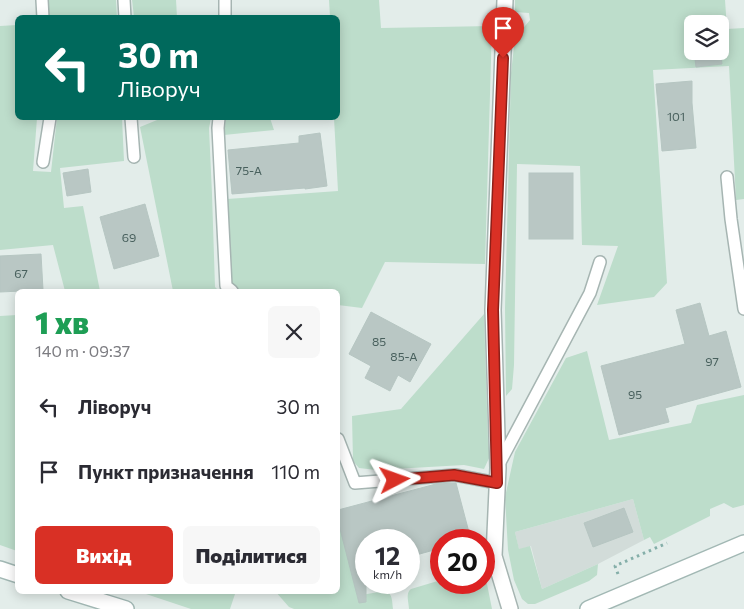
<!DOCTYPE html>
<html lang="uk">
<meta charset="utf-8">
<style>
:root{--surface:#fff;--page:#f7f7f7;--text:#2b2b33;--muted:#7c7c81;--accent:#d93025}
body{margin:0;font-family:Commissioner,sans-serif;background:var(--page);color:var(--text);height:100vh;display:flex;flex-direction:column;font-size:19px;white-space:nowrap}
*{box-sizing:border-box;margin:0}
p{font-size:16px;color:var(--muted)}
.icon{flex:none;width:28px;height:28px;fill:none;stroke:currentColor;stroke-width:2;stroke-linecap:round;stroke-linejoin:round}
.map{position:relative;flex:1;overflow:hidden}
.details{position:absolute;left:15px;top:289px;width:325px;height:305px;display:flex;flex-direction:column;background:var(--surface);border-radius:8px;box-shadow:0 2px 12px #0003}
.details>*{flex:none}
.hud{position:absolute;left:15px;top:15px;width:325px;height:105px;border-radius:8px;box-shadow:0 2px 12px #0003;background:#00695c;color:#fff;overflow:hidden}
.buttons{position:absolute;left:684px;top:15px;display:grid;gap:10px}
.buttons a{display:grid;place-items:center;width:45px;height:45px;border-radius:8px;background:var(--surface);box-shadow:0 2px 12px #0003;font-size:25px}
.speed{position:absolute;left:355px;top:529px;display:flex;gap:10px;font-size:25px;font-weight:700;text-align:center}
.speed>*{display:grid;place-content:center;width:65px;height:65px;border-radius:50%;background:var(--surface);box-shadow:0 2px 12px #0003;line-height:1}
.speed small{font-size:12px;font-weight:400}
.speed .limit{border:8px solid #d22;background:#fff;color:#111}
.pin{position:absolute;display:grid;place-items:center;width:42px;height:42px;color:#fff;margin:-51px -21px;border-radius:50% 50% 50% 0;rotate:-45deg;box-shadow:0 0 5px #0007}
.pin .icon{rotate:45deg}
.me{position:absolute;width:55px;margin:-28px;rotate:86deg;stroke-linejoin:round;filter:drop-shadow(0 0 4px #0008)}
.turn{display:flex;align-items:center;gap:18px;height:105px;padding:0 20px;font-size:22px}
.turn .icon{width:65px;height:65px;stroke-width:2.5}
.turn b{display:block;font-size:35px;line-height:42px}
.round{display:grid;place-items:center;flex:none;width:52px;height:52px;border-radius:8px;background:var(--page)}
.summary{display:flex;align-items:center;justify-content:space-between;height:85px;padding:0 20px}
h1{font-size:30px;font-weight:800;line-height:38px;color:#1e9e55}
.button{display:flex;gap:10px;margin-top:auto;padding:10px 20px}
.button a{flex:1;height:58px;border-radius:8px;background:var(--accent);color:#fff;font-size:20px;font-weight:800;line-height:58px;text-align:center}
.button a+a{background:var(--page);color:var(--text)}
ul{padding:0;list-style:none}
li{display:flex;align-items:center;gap:15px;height:65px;padding:0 20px}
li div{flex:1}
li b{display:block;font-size:19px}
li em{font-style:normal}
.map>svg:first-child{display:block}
.built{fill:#d2dcd9}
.green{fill:#bdddcb;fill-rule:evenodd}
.building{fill:#b9c7c4;stroke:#b6c6c2}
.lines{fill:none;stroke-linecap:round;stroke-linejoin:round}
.lane-casing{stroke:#a6b5b2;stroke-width:14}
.street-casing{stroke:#a6b5b2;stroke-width:18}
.secondary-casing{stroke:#a2b8b4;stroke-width:18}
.path{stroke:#85afa9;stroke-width:3;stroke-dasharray:2.5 4;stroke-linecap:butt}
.lane{stroke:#fff;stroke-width:11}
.street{stroke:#fff;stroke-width:15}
.secondary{stroke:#fff;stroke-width:15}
.route-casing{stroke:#8d1f18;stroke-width:12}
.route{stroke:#d93025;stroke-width:9}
.labels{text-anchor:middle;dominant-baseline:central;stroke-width:5;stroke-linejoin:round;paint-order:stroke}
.number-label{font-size:12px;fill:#48605d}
</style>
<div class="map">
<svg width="744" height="609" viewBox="0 0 744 609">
<rect width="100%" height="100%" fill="#e3edea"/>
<!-- built -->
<path class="built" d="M 633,499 L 644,540 L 598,564 L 542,589 L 531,546 L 519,550 L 515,532 Z"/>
<!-- green -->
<g class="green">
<path d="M 47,0 L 116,0 L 117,17 L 49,17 Z"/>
<path d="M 132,0 L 176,0 L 177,17 L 134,17 Z"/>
<path d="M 329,0 L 379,0 L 381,28 L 492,26 L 485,264 L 385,262 L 362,308 L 338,305 L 338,291 L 241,291 L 232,284 L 227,199 L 338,191 L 334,118 L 338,118 L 338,18 L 330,17 Z"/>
<path d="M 515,0 L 725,0 L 727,29 L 744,28 L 744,199 L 736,200 L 729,66 L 653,70 L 667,283 L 654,297 L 597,305 L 618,246 L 582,245 L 580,166 L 517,164 L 514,365 L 512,389 L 506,396 L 505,308 L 511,73 L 515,38 L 530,20 L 529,13 L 515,12 ZM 692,24 L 720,24 L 720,51 L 692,51 Z"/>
<path d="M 17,25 L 18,118 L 37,118 L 33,171 L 51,172 L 57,118 L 122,118 L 124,161 L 60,168 L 64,208 L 83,206 L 100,291 L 65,291 L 53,245 L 0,250 L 0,26 Z"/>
<path d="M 162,118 L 211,118 L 209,128 L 212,194 L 215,287 L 219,291 L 173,291 L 140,127 Z"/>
<path d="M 226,118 L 270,118 L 274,130 L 224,135 Z"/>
<path d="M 484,314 L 488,440 L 490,456 L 484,469 L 464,465 L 376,470 L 359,468 L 353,461 L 352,416 L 401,409 Z"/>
<path d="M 17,315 L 18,315 L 17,551 L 0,545 L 0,316 Z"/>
<path d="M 587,351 L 609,440 L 691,423 L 697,405 L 744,395 L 744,505 L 733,508 L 724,503 L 710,509 L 710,516 L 654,544 L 650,537 L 644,540 L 633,499 L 515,532 L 519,549 L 530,546 L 542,589 L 598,564 L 597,575 L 589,581 L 535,604 L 528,604 L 522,599 L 514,580 L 508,550 L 505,497 L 515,452 L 566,358 Z"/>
<path d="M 338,502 L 361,595 L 385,591 C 393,593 392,602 393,609 L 294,609 L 289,607 L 275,591 L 338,591 Z"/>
<path d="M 484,569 L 492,609 L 409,609 C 409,603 405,593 411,589 L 441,580 L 441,582 L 484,582 Z"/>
<path d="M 137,591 L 236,591 L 230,609 L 191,609 Z"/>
</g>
<!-- building -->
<g class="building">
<path d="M 720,48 L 722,64 L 696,67 L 694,51 L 720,51 Z"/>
<path d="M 692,81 L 692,103 L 696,148 L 662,151 L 656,84 Z"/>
<path d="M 320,133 L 327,186 L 305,189 L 305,188 L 232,194 L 228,150 L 299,143 L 299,136 Z"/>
<path d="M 88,169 L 91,192 L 67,196 L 63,173 Z"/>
<rect x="529" y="173" width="44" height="66"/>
<path d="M 145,204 L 159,256 L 114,269 L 100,217 Z"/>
<path d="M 41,254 L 43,290 L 0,292 L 0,256 Z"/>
<path d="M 700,303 L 709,336 L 726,331 L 741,387 L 665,408 L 669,422 L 619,435 L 601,366 L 685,344 L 676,310 Z"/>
<path d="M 371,312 L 431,344 L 410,382 L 398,375 L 390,391 L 365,378 L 371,366 L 349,354 Z"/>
<path d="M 455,483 L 456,483 L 471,540 L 441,540 L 441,548 L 409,557 L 409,540 L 366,540 L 366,602 L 359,603 L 338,521 L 338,510 L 436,484 Z"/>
<path d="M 624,508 L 633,532 L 593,547 L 584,523 Z"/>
</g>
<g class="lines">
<defs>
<g id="lane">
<path d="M 42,0 L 43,18"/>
<path d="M 124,0 L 125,18"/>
<path d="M 225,0 L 225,18"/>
<path d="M 131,118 L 134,157"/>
<path d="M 219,118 L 218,128 L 226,286 L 232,291"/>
<path d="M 43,162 L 50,118"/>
<path d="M 727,177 L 731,219 L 744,309"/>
<path d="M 338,439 L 355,483 L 455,475 L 497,483"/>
<path d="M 498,466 L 590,293 L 600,262"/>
</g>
<path id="street" d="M 505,0 L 493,310 L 498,468 L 494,556 L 510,609"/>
<g id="secondary">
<path d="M 0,569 L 18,575"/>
<path d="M 68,591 L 126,609"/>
<path d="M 588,609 L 744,543"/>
</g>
</defs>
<!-- lane casing -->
<use href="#lane" class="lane-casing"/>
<!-- street casing -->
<use href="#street" class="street-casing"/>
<!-- secondary casing -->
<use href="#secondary" class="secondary-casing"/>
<!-- path -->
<path class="path" d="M 618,574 L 615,566 L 667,543"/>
<!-- lane -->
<use href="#lane" class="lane"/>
<!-- street -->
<use href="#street" class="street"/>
<!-- secondary -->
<use href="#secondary" class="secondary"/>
</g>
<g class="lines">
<defs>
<path id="route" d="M 395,480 L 454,475 L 497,483 L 493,310 L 503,58"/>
</defs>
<!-- route casing -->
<use href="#route" class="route-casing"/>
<!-- route -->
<use href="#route" class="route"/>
</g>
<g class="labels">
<!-- number labels -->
<g class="number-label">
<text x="676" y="116">101</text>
<text x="249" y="170">75-А</text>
<text x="129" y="237">69</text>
<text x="21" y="273">67</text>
<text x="379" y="341">85</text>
<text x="404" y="356">85-А</text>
<text x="712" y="361">97</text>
<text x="635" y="394">95</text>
</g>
</g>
</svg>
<div class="buttons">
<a><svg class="icon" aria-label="layers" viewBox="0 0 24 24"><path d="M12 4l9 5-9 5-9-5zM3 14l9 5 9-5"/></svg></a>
</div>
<div class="speed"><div>12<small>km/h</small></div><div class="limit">20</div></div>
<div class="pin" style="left:503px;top:58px;background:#d93025"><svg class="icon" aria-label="arrive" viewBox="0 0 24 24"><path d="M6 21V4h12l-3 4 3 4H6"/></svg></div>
<svg class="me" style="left:395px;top:480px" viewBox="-20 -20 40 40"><path d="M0-17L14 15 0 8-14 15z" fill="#d93025" stroke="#fff" stroke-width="4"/></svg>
<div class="hud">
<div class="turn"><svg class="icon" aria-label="left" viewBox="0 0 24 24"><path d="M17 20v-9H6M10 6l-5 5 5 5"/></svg><div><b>30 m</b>Ліворуч</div></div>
</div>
<section class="details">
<div class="summary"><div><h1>1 хв</h1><p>140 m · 09:37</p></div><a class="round"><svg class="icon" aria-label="close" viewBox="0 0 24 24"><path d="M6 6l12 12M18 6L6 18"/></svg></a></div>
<ul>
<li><svg class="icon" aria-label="left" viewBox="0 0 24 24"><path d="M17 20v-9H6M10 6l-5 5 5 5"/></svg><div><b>Ліворуч</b></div><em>30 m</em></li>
<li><svg class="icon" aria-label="arrive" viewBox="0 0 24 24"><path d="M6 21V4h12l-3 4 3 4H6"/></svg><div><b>Пункт призначення</b></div><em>110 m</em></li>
</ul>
<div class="button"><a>Вихід</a><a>Поділитися</a></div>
</section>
</div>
